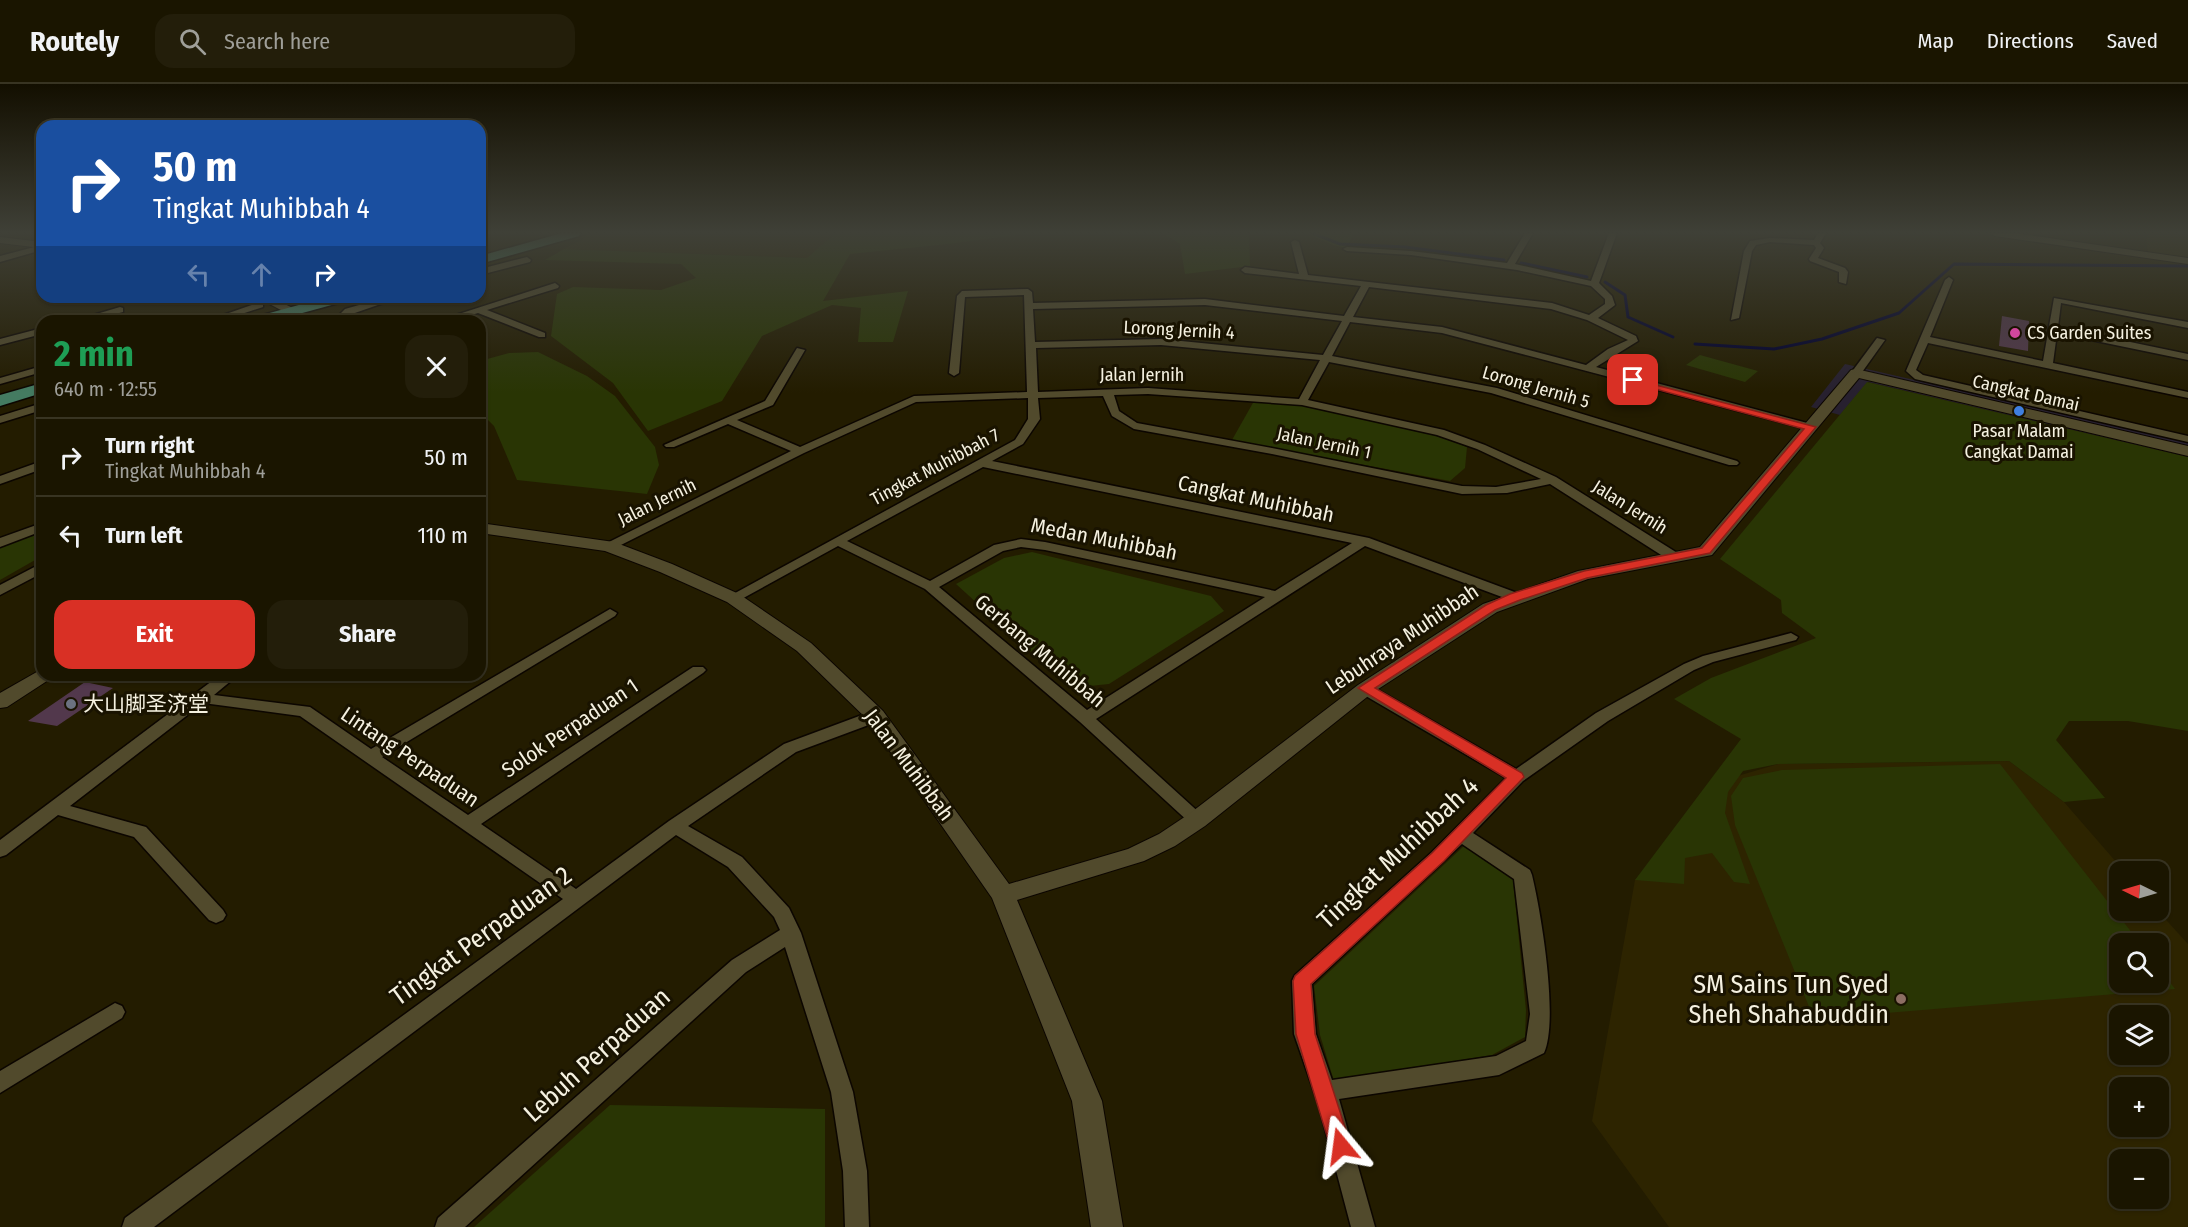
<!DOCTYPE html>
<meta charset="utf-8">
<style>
:root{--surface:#1a1500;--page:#231e0a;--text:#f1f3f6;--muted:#9f9f99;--line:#383422;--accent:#d93025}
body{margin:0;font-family:"Fira Sans Condensed","Noto Sans SC",sans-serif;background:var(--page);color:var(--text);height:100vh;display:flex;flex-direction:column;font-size:22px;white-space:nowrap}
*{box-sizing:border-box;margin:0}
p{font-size:20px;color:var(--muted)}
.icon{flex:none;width:33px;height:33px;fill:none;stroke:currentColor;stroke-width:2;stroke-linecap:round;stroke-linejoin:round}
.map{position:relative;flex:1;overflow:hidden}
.sheet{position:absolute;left:36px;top:231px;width:450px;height:366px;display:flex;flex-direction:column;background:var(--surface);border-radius:18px;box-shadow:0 2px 4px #0004,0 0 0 2px var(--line)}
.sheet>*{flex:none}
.hud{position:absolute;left:36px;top:36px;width:450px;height:183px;border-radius:18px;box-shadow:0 2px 4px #0004,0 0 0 2px var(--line);background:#1a4fa0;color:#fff;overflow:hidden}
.needle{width:39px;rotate:275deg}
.controls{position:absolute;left:2109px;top:777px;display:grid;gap:12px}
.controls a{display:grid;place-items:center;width:60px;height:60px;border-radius:12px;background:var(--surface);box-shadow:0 2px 4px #0004,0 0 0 2px var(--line);font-size:30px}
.pin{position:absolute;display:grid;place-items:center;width:51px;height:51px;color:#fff;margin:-26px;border-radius:12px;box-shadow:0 3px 9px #0006}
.me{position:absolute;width:66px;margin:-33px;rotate:344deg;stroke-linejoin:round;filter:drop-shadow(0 0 4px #0008)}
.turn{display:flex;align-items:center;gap:21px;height:126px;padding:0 18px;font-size:27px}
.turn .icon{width:78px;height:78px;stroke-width:2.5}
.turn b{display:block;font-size:42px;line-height:51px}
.lanes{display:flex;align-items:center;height:57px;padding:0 18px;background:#0003;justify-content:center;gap:30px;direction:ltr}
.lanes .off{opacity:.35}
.round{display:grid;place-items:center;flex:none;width:63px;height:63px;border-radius:18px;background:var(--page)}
.head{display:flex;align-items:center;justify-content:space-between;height:102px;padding:0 18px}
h1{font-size:36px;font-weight:700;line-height:45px;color:#1e9e55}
.action{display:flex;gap:12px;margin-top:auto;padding:12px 18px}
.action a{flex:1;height:69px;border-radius:18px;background:var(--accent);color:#fff;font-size:24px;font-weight:700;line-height:69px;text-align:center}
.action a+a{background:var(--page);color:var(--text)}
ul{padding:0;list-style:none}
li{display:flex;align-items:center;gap:18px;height:78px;padding:0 18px;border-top:2px solid var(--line)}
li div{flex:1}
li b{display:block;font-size:22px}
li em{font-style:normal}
header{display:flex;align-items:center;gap:36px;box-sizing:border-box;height:84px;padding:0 30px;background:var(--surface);border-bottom:2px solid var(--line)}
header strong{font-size:28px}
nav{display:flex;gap:33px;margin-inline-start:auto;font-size:21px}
.search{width:420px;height:54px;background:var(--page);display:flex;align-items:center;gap:15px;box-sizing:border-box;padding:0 21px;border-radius:18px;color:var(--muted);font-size:22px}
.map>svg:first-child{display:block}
.commercial{fill:#27202f}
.built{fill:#2d2400;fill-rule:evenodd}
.green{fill:#293504}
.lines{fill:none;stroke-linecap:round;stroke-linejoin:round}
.stream{stroke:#00002f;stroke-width:3}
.building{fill:#52384c}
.minor-casing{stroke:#0c0600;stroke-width:3}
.tertiary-casing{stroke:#0c0600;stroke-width:2}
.primary-casing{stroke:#0c0600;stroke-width:3}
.minor{fill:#514a2c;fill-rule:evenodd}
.tertiary{fill:#514a2c;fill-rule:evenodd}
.primary{fill:#447b61;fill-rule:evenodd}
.route{fill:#d93025;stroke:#8d1f18;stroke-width:1.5}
.hotel-dot{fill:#d1479c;stroke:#191300;stroke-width:2}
.shop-dot{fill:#3f7fe0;stroke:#191300;stroke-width:2}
.worship-dot{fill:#6b7280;stroke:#191300;stroke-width:2}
.education-dot{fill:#8d6e63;stroke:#191300;stroke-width:2}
.labels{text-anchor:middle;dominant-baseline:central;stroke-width:6;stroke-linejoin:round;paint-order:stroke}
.far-street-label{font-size:18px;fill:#f5f1e0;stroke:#191300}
.far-poi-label{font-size:18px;fill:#f5f1e0;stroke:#191300;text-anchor:start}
.street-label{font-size:21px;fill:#f5f1e0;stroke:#191300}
.poi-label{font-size:21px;fill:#f5f1e0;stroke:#191300;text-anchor:start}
.near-street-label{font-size:26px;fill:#f5f1e0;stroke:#191300}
.near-poi-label{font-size:26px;fill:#f5f1e0;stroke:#191300;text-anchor:end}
</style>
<header>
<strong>Routely</strong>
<div class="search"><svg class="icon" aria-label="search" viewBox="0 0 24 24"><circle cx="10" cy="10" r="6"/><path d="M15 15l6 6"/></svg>Search here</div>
<nav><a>Map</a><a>Directions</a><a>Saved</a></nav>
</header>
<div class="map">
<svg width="2188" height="1143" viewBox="0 0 2188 1143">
<rect width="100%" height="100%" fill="#231c00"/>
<!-- commercial -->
<path class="commercial" d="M 1845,280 L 2188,359 L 2188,373 L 1868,298 L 1840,331 L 1811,323 Z"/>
<!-- built -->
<g class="built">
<path d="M 592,149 L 831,149 L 832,152 L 808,174 L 564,165 L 583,155 L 581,153 Z"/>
<path d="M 2146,149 L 2188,149 L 2188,174 L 2148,169 Z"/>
<path d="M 2009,677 L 2064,718 L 2124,787 L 2120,788 L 2120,826 L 2158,827 L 2188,860 L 2188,1143 L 1669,1143 L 1592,1037 L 1635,796 L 1731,694 L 1778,680 ZM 2120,860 L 2158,860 L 2158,898 L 2120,898 ZM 2120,932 L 2158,932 L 2158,970 L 2120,970 ZM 2120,1004 L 2158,1004 L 2158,1042 L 2120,1042 ZM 2120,1076 L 2158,1076 L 2158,1114 L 2120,1114 Z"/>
</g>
<!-- green -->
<g class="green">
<path d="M 831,149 L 1031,149 L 948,160 L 850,170 L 823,217 L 908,207 L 893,258 L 858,258 L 861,224 L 832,221 L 762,252 L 722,317 L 648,347 L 613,299 L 551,252 L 557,210 L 573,203 L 661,206 L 696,194 L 681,180 L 545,176 L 564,165 L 807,174 L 832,152 Z"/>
<path d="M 1163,149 L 1249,149 L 1250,182 L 1185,190 L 1180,160 Z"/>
<path d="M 1306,149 L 1353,149 L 1347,164 L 1333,161 Z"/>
<path d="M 538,268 L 587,292 L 615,312 L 655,363 L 659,381 L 647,410 L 517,396 L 494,342 L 480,328 L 480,277 L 509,269 Z"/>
<path d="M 1700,271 L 1758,287 L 1745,298 L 1686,281 Z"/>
<path d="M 1867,298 L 2188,373 L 2188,647 L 2128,637 L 2069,637 L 2056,656 L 2105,714 L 2064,718 L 2009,677 L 1778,680 L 1743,687 L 1728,708 L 1725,729 L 1750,800 L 1734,798 L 1712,769 L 1685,774 L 1684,800 L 1635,796 L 1741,655 L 1674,615 L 1711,594 L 1816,554 L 1782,529 L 1781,516 L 1720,475 Z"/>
<path d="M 1254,317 C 1321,321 1404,338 1467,363 L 1465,384 L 1450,397 L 1232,356 Z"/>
<path d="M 42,445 L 42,472 L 0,496 L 0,462 Z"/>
<path d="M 1032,468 L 1211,512 L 1224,527 L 1109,600 L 1070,604 L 956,500 L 1004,474 Z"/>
<path d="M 2000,680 L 2140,859 L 2120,860 L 2120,898 L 2158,898 L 2159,883 L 2175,905 L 1814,935 L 1735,741 L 1731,712 L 1743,694 L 1782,686 Z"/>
<path d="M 1464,762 L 1513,796 L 1526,926 L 1525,953 L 1492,971 L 1334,997 L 1320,951 L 1314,902 Z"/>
<path d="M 610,1021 L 825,1025 L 825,1143 L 474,1143 Z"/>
</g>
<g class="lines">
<!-- stream -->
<g class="stream">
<path d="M 1312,149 L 1340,160 L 1405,163 L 1504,176"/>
<path d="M 1521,179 L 1587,193"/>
<path d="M 1605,198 L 1625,211 L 1628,233 L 1673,253"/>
<path d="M 1695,260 L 1774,265 L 1822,255 L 1899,229 L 1954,180 L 2188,182"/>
</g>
</g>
<!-- building -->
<g class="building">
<path d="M 2002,232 L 2029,237 L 2028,267 L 1999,262 Z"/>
<path d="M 85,598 L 113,604 L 57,642 L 28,637 Z"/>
</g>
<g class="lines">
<defs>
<g id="minor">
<path d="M 1525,149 L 1533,149 L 1515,180 L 1591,197 L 1609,149 L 1617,149 L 1599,199 L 1612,212 L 1615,221 L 1598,234 L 1636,252 L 1638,257 L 1596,283 L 1815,341 L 1817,343 L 1815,345 L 1807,345 L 1442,249 L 1350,238 L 1332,272 L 1497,304 L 1737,377 L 1739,379 L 1737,381 L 1729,381 L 1491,309 L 1329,278 L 1308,316 L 1444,346 L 1485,361 L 1556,393 L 1679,470 L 1681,473 L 1679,476 L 1669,476 L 1550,400 L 1507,409 L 1462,410 L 1272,370 L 1134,345 L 1112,332 L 1103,312 L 1038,314 L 1040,335 L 1023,360 L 992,377 L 1369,454 L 1520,510 L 1522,513 L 1520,516 L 1510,516 L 1365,462 L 1096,635 L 1203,732 L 1206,736 L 1203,740 L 1197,742 L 1191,740 L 1080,638 L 925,505 L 838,462 L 738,517 L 728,517 L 726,514 L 1015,356 L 1028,335 L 1028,314 L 916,318 L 804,369 L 613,465 L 608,466 L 601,462 L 791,367 L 728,340 L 674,363 L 666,363 L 664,361 L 765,317 L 797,264 L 805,266 L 773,321 L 737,336 L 800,363 L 914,312 L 1027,308 L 1024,211 L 965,213 L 959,289 L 954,292 L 949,289 L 957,212 L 962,207 L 1028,205 L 1032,208 L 1033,219 L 1205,215 L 1344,232 L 1361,202 L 1245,189 L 1241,186 L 1245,183 L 1299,190 L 1291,158 L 1295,156 L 1299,158 L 1308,191 L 1552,219 L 1589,231 L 1605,220 L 1605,215 L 1591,202 L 1517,186 L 1411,171 L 1347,167 L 1343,165 L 1347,163 L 1411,167 L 1507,179 ZM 1369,203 L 1551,225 L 1587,236 L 1628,256 L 1608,265 L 1586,281 L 1442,243 L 1353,233 ZM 1205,221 L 1342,237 L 1323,271 L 1161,255 L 1035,258 L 1033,225 ZM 1161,261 L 1320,276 L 1299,315 L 1148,304 L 1038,308 L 1036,264 ZM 1148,310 L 1302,321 L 1437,351 L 1477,365 L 1541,395 L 1496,403 L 1462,402 L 1272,364 L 1137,339 L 1119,327 L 1114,311 ZM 983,383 L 1352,459 L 1275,507 L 1045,458 L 1021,455 L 994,461 L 930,497 L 847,457 ZM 1021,463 L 1045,466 L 1265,513 L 1087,626 L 939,503 L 1003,467 Z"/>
<path d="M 1818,149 L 1826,149 L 1820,159 L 1824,164 L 1818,174 L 1845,184 L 1848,188 L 1846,200 L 1839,198 L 1839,188 L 1810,177 L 1809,175 L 1816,164 L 1814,161 L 1770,158 L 1756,161 L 1752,167 L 1739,234 L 1731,236 L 1744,167 L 1750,157 L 1770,154 L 1814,156 Z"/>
<path d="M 42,161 L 42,166 L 0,178 L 0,172 Z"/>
<path d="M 527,173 L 531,176 L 530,178 L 480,191 L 480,185 Z"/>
<path d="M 1949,193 L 1953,196 L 1930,253 L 2043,277 L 2054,214 L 2188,238 L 2188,244 L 2061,219 L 2058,243 L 2188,270 L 2188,276 L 2057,249 L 2053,279 L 2188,308 L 2188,314 L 1928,259 L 1916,286 L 1923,291 L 2188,352 L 2188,358 L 1915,295 L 1906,287 L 1945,196 Z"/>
<path d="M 555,199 L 559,202 L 558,204 L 487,226 L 545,249 L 545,253 L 539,253 L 478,229 L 452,237 L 437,237 Z"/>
<path d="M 387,213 L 401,213 L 349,231 L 360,237 L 347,237 L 338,232 L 345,225 Z"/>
<path d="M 260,218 L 263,219 L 263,223 L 220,237 L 206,237 Z"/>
<path d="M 120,223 L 123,224 L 123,228 L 89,237 L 73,237 Z"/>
<path d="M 42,244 L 42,250 L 0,261 L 0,255 Z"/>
<path d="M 1877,254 L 1885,256 L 1860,291 L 1852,291 L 1851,289 Z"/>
<path d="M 42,282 L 42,288 L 0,300 L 0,294 Z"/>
<path d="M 42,319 L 42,326 L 0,339 L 0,332 Z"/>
<path d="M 42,377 L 42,385 L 0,400 L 0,392 Z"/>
<path d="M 42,439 L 42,447 L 0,463 L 0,454 Z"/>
<path d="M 42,479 L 42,489 L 0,511 L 0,501 Z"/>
<path d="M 610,525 L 617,529 L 615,532 L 382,673 L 468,731 L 693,583 L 703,583 L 706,586 L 703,589 L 481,740 L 576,805 L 669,737 L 784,660 L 870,628 L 882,628 L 884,632 L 882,636 L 796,668 L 688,742 L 742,773 L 789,824 L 801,849 L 853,1008 L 867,1087 L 869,1143 L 845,1143 L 843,1087 L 831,1008 L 785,863 L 746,888 L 465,1143 L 435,1143 L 438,1134 L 732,876 L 780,846 L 774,833 L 728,783 L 676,751 L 154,1143 L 122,1143 L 125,1134 L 563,815 L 300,632 L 203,619 L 70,722 L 146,743 L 223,826 L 226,831 L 223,836 L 216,839 L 209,836 L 134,753 L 58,731 L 6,771 L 0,773 L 0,756 L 220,591 L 238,591 L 214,611 L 310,623 L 371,665 Z"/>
<path d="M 1791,549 L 1798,553 L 1796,556 L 1713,578 L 1694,586 L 1608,637 L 1523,697 L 1473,749 L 1530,786 L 1532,791 C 1541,828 1559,936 1544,969 L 1499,991 L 1339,1015 L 1375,1143 L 1351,1143 L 1319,1022 L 1294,950 L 1292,897 L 1295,891 L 1432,768 L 1506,694 L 1359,608 L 1357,605 L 1359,602 L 1371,602 L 1516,685 L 1596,629 L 1684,580 L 1703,572 ZM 1462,760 L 1514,795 L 1530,930 L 1526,957 L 1496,972 L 1332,996 L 1316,950 L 1312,900 Z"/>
<path d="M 115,919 L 122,922 L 125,928 L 122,934 L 0,1009 L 0,987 Z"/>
</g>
<g id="tertiary">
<path d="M 1990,149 L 2014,149 L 2188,174 L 2188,180 L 1995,152 Z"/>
<path d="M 0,153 L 42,158 L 42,164 L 0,159 Z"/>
<path d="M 256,213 L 271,213 L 318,237 L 302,237 Z"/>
<path d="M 1856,285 L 2188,362 L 2188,372 L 1859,294 L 1712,471 L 1588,495 L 1497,528 L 1372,609 L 1205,742 L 1175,762 L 1144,777 L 1017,816 L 1102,1017 L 1123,1143 L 1091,1143 L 1072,1017 L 992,814 L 869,637 L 797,567 L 727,518 L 660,488 L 605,467 L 480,449 L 480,439 L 614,458 L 672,480 L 739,510 L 811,559 L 883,627 L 1009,800 L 1128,765 L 1159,750 L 1189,730 L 1358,601 L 1483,520 L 1578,487 L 1700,463 L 1851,286 Z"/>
<path d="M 42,585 L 42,591 L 53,591 L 50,595 L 7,623 L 0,624 L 0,609 Z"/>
</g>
<g id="primary">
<path d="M 562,149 L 581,149 L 579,152 L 480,180 L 480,172 Z"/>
<path d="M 328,213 L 352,213 L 350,216 L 273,237 L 248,237 L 251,234 Z"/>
<path d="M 42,299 L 42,309 L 0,322 L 0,311 Z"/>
</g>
</defs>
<!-- minor casing -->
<use href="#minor" class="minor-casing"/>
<!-- tertiary casing -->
<use href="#tertiary" class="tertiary-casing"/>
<!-- primary casing -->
<use href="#primary" class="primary-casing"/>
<!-- minor -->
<use href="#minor" class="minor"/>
<!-- tertiary -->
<use href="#tertiary" class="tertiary"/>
<!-- primary -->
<use href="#primary" class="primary"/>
</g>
<!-- sky -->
<linearGradient id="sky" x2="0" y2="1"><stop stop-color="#130f00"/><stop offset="0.48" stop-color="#3f4037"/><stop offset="1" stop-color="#3f4037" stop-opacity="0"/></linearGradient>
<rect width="2188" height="309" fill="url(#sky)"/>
<!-- route -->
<path class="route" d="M 1629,294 L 1816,343 L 1710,469 L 1587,494 L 1520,516 L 1495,526 L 1375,604 L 1522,689 L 1524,693 L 1444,777 L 1311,900 L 1315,950 L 1351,1062 L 1348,1069 L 1341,1072 L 1333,1069 L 1330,1062 L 1296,950 L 1293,897 L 1295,892 L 1432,769 L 1506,694 L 1358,604 L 1486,521 L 1510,510 L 1584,487 L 1702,464 L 1804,345 L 1629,298 Z"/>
<!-- markers -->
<circle class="hotel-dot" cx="2015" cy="249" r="6"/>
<circle class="shop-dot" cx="2019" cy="327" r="6"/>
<circle class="worship-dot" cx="71" cy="620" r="6"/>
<circle class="education-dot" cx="1901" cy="915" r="6"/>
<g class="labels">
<!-- far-street labels -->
<g class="far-street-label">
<text transform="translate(1179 246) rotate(3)">Lorong Jernih 4</text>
<text x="1142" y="291">Jalan Jernih</text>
<text transform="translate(1536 303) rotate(16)">Lorong Jernih 5</text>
<text transform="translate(2026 309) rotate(13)">Cangkat Damai</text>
<text transform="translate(1324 359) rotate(12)">Jalan Jernih 1</text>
<text transform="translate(935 383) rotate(-28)">Tingkat Muhibbah 7</text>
<text transform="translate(657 418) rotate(-26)">Jalan Jernih</text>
<text transform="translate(1630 423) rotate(32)">Jalan Jernih</text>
</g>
<!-- far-poi labels -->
<g class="far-poi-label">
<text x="2027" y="249">CS Garden Suites</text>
<text x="2019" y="347" text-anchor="middle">Pasar Malam<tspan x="2019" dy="21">Cangkat Damai</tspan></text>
</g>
<!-- street labels -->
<g class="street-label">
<text transform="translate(1256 415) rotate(12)">Cangkat Muhibbah</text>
<text transform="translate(1104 455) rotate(11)">Medan Muhibbah</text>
<text transform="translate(1402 555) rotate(-34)">Lebuhraya Muhibbah</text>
<text transform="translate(1040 567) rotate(40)">Gerbang Muhibbah</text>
<text transform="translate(570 644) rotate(-34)">Solok Perpaduan 1</text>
<text transform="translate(410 673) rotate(34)">Lintang Perpaduan</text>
<text transform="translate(909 681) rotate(53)">Jalan Muhibbah</text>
</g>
<!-- poi labels -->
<g class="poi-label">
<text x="83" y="620">大山脚圣济堂</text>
</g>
<!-- near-street labels -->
<g class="near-street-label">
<text transform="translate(1398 769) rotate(-43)">Tingkat Muhibbah 4</text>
<text transform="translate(481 852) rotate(-36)">Tingkat Perpaduan 2</text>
<text transform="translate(597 971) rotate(-42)">Lebuh Perpaduan</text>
</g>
<!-- near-poi labels -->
<g class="near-poi-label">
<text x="1889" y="900">SM Sains Tun Syed<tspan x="1889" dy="30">Sheh Shahabuddin</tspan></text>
</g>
</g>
</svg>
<div class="controls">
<a><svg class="needle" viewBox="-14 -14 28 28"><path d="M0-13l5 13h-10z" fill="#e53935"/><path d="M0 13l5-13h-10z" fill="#9f9f99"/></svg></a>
<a><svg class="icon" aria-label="search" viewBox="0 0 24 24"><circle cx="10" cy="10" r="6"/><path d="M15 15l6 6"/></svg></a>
<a><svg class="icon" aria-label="layers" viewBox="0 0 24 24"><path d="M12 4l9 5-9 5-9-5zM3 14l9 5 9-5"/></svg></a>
<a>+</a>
<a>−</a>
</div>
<div class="pin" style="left:1633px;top:296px;background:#d93025"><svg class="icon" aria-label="arrive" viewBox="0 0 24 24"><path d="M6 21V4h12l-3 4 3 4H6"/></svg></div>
<svg class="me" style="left:1341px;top:1062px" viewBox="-20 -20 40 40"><path d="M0-17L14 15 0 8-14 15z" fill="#d93025" stroke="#fff" stroke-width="4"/></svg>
<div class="hud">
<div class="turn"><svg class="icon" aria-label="right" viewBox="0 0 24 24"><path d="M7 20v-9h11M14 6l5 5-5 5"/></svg><div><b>50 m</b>Tingkat Muhibbah 4</div></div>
<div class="lanes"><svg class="icon off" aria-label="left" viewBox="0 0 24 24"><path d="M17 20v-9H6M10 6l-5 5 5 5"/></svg><svg class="icon off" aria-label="ahead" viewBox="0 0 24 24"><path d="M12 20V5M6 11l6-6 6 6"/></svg><svg class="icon" aria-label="right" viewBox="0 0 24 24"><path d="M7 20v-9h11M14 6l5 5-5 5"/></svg></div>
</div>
<section class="sheet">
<div class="head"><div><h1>2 min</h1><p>640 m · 12:55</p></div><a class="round"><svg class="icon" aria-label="close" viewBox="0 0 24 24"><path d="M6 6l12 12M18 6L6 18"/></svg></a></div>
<ul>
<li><svg class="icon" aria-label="right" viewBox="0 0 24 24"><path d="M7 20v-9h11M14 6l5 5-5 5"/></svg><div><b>Turn right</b><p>Tingkat Muhibbah 4</p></div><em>50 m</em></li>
<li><svg class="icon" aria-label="left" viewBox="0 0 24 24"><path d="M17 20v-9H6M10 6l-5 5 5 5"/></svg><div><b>Turn left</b></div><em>110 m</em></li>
</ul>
<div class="action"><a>Exit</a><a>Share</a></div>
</section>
</div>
